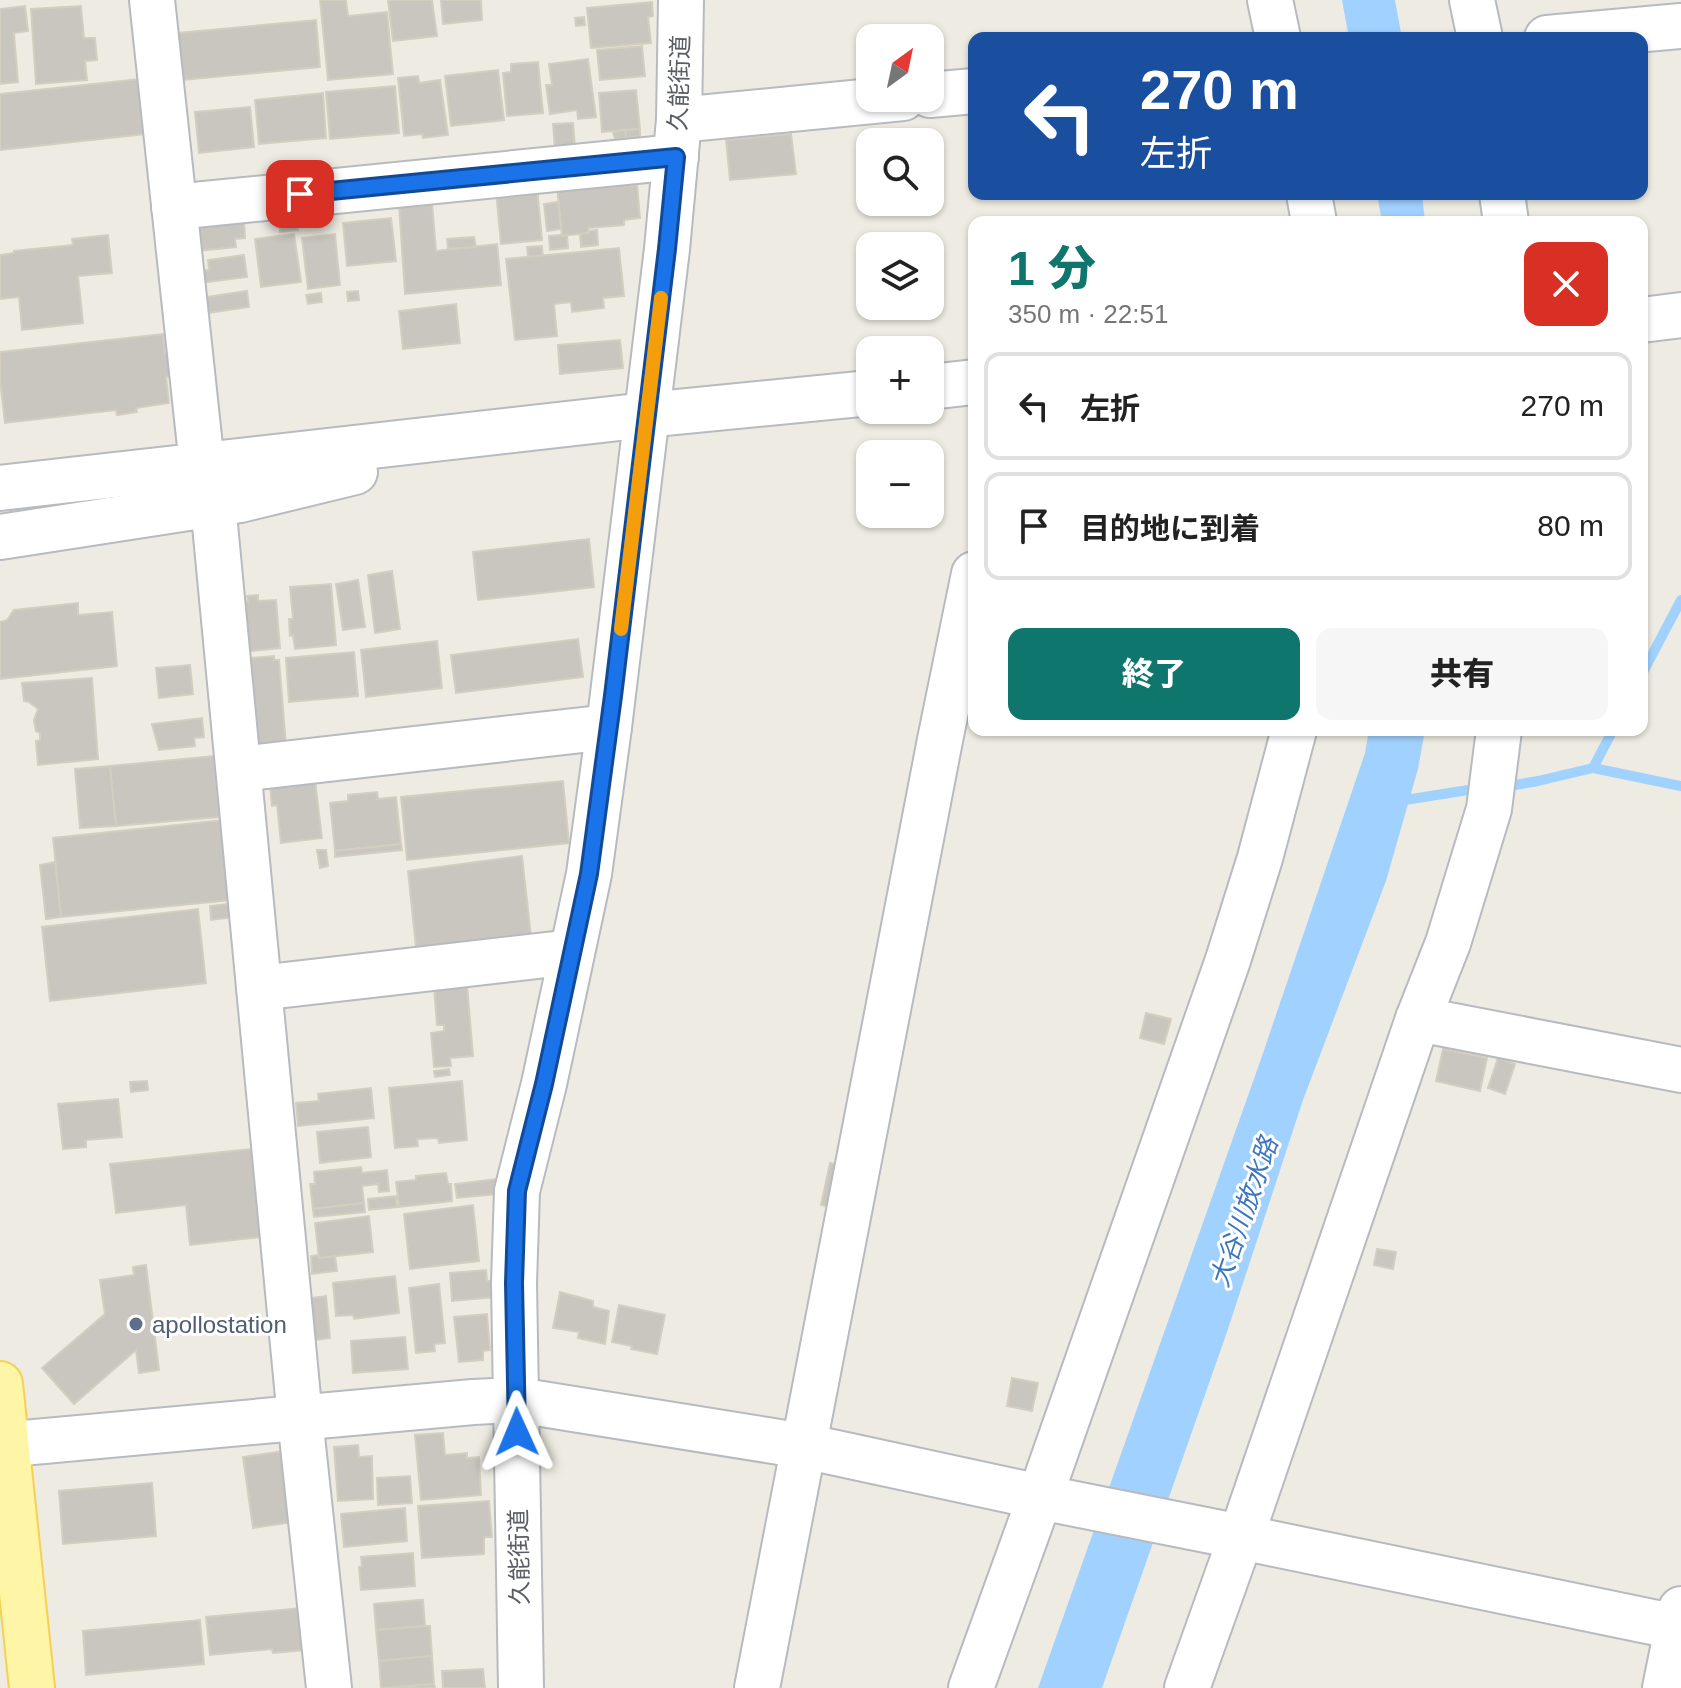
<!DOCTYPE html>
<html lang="ja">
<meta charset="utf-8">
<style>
:root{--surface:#fff;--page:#f6f6f6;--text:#222;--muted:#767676;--line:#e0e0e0;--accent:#0f766e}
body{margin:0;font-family:Helvetica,"Noto Sans JP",sans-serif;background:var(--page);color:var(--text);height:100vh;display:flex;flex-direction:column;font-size:30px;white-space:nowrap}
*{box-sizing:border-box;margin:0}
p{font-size:26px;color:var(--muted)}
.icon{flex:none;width:44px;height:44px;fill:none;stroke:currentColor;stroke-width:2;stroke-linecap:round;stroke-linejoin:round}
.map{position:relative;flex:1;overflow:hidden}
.details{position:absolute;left:968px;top:216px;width:680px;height:520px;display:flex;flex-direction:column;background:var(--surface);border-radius:16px;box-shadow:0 2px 6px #0004}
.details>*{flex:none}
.top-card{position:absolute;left:968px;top:32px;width:680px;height:168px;border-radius:16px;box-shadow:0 2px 6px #0004;background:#1a4fa0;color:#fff;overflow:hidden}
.needle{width:52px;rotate:33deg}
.fabs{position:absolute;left:856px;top:24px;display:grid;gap:16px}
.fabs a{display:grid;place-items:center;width:88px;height:88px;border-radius:16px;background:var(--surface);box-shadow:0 2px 6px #0004;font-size:40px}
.pin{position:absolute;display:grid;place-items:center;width:68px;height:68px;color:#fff;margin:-34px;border-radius:16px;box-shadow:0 4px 12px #0006}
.me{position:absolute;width:88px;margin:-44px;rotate:359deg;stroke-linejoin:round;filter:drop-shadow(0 0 6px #0008)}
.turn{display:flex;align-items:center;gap:28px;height:168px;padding:0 40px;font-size:36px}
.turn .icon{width:104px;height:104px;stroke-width:2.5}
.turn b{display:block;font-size:56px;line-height:68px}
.round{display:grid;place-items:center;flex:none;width:84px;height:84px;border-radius:16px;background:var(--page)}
.summary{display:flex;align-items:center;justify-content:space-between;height:136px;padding:0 40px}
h1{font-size:48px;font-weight:800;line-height:60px;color:var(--accent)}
.primary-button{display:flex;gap:16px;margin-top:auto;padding:16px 40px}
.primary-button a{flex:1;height:92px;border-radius:16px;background:var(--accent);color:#fff;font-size:32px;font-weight:800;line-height:92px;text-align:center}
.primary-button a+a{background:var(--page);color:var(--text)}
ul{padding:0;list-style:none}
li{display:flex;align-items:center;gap:24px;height:108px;margin:0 16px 12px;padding:0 24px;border:4px solid var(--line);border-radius:16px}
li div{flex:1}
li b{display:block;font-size:30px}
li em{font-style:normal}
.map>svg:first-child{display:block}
.water{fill:#a1d2ff}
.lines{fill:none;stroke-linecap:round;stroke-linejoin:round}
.stream{stroke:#a1d2ff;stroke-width:10}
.building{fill:#c9c6bf;stroke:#d3cec0;stroke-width:2}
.minor-casing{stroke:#b7babf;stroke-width:48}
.major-casing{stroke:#f6d053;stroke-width:48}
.minor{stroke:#fff;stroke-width:44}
.major{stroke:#fff5a6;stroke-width:44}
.route-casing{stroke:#114b97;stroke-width:20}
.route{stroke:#1a73e8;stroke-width:14}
.slow{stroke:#f59e0b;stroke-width:14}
.service-dot{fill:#5c6f8a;stroke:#fff;stroke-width:3}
.labels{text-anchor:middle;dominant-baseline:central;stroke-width:6;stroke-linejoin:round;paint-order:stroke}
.street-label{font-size:24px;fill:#5a5e64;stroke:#fff}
.service-label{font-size:24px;fill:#4e5e75;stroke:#fff;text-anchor:start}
.water-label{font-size:26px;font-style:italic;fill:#3d76be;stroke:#fff}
</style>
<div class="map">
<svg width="1681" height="1688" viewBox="0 0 1681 1688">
<rect width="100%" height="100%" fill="#eeece2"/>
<!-- water -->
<g class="water">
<path d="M 1342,0 L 1395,0 L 1402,38 L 1349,38 Z"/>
<path d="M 1377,194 L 1422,194 L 1425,222 L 1382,222 Z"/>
<path d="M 1369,730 L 1425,730 L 1418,769 L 1386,881 L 1303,1100 L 1227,1332 L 1102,1688 L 1038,1688 L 1261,1059 L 1365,753 Z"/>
</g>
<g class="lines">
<!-- stream -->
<g class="stream">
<path d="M 1642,674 L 1681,600"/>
<path d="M 1593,768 L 1613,730"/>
<path d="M 1503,787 L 1538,781 L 1593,768 L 1681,786"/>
<path d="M 1399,801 L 1468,790"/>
</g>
</g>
<!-- building -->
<g class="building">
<path d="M 320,0 L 346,0 L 348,16 L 387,12 L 393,74 L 328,80 Z"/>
<path d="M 388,0 L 432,0 L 437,36 L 393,41 Z"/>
<path d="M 441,0 L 481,0 L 482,20 L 443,24 Z"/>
<path d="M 652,2 L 653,16 L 648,17 L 651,43 L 591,48 L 587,8 Z"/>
<path d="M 25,6 L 28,31 L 14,33 L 18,82 L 0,84 L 0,9 Z"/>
<path d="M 81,6 L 84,38 L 95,38 L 97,60 L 85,61 L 87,80 L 36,84 L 31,9 Z"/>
<path d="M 584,17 L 585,25 L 576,26 L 575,18 Z"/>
<path d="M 316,20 L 320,67 L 183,80 L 178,33 Z"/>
<path d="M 642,46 L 645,76 L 600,80 L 597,50 Z"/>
<path d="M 588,59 L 596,117 L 578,119 L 577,110 L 550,114 L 546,85 L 552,85 L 549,64 Z"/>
<path d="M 538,62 L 543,113 L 507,116 L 503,73 L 511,72 L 511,64 Z"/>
<path d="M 498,70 L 504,120 L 451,126 L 445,76 Z"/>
<path d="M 418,76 L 419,83 L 440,80 L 448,135 L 423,138 L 422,134 L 404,136 L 398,78 Z"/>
<path d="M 139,79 L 145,134 L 0,150 L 0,94 Z"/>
<path d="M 395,86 L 399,133 L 330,139 L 326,92 Z"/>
<path d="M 636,90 L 640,129 L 602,132 L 599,93 Z"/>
<path d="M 323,93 L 326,138 L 259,144 L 255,100 Z"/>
<path d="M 250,107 L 254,147 L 199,153 L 195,112 Z"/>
<path d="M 573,123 L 575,148 L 555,150 L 553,124 Z"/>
<path d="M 640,129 L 640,136 L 626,138 L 625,130 Z"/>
<path d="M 625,130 L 626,138 L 615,139 L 613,132 Z"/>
<path d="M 791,134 L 796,174 L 730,180 L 726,140 Z"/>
<path d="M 630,180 L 631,186 L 637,185 L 640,218 L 624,220 L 624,225 L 588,228 L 589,233 L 562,236 L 557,187 Z"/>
<path d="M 537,187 L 542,240 L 501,244 L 496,191 Z"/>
<path d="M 432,202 L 436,251 L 497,244 L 501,285 L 405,294 L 399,205 Z"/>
<path d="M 558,202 L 561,229 L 547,231 L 544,204 Z"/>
<path d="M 296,216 L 298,230 L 280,232 L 279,218 Z"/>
<path d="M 391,218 L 396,261 L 347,266 L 343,223 Z"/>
<path d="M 244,220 L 245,238 L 235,239 L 236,247 L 198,251 L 195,225 Z"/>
<path d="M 597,230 L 598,245 L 581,247 L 580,234 L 589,233 L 588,231 Z"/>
<path d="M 294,234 L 301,282 L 261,287 L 255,239 Z"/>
<path d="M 335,234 L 340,285 L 308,289 L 302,238 Z"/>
<path d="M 108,235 L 112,273 L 78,276 L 83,323 L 22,330 L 19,297 L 0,299 L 0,255 L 14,253 L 14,251 L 73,245 L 72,239 Z"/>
<path d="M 561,235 L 562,236 L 567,235 L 568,248 L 550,250 L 549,236 Z"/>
<path d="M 474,237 L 476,247 L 448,249 L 447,239 Z"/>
<path d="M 542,246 L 543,257 L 528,257 L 527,247 Z"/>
<path d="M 619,248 L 624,296 L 603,298 L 604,308 L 572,312 L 571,302 L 554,304 L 557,336 L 515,340 L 506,259 Z"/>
<path d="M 244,255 L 247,277 L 201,283 L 199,271 L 209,270 L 208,260 Z"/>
<path d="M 247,291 L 249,307 L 208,313 L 206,297 Z"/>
<path d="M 358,291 L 359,300 L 348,301 L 347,292 Z"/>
<path d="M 321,293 L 322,302 L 308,304 L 306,295 Z"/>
<path d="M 456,304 L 460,343 L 403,349 L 399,311 Z"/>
<path d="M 163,334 L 165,354 L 171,353 L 173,376 L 166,377 L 169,403 L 136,408 L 137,412 L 117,415 L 116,410 L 5,423 L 0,380 L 0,352 Z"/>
<path d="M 620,340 L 623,368 L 560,374 L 558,345 Z"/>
<path d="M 589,539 L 594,587 L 478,600 L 473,552 Z"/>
<path d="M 392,571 L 400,629 L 375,633 L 368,575 Z"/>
<path d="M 358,580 L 365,627 L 343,630 L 336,584 Z"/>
<path d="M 331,584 L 336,645 L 295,649 L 293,635 L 290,636 L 289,619 L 293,619 L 290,587 Z"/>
<path d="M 258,595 L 258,601 L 276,600 L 280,648 L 233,653 L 229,603 L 248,602 L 247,596 Z"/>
<path d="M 78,603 L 78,615 L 112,612 L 117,666 L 0,679 L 0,622 L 7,620 L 14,610 Z"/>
<path d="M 578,639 L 583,677 L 456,693 L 451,655 Z"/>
<path d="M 437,641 L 442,688 L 366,697 L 361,650 Z"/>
<path d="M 354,652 L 358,696 L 289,702 L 286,658 Z"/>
<path d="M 274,656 L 274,660 L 279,660 L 286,745 L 248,747 L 239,659 Z"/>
<path d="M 190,665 L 193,694 L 159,698 L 156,668 Z"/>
<path d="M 92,678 L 98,759 L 38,765 L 36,741 L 40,740 L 40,733 L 36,731 L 34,720 L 38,709 L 29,702 L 24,701 L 22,683 Z"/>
<path d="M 202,718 L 204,737 L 194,738 L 195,746 L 159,750 L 152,724 Z"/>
<path d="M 214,756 L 219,817 L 116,826 L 110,766 Z"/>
<path d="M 110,766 L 116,826 L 80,828 L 75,769 Z"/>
<path d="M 315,781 L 322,838 L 281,843 L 277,805 L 272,806 L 270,786 Z"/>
<path d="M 563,781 L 569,843 L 407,860 L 401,797 Z"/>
<path d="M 377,792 L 378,799 L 396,797 L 401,844 L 335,851 L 330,803 L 348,801 L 348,795 Z"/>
<path d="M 223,820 L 231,900 L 61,917 L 53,838 Z"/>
<path d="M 401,844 L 402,850 L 335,857 L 335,851 Z"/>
<path d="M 317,850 L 326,850 L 328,866 L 320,868 Z"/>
<path d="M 522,856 L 531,936 L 416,948 L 408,871 Z"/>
<path d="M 55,862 L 61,917 L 46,919 L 40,865 Z"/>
<path d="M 234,903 L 236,917 L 211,920 L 210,906 Z"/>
<path d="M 198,909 L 206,983 L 50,1001 L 42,927 Z"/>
<path d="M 467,985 L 473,1056 L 450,1058 L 451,1066 L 434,1067 L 431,1033 L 444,1031 L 444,1025 L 437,1025 L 434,987 Z"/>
<path d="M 1146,1013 L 1171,1019 L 1164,1044 L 1140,1038 Z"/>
<path d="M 1443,1049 L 1487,1058 L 1480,1091 L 1436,1081 Z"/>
<path d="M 1498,1058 L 1515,1064 L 1505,1094 L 1488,1088 Z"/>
<path d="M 449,1069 L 450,1075 L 435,1077 L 434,1071 Z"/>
<path d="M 147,1081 L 148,1090 L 131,1092 L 130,1082 Z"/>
<path d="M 462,1081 L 467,1140 L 439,1143 L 438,1138 L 417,1139 L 418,1146 L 395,1148 L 389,1088 Z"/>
<path d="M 371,1088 L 374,1118 L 298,1126 L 296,1103 L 319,1101 L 318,1094 Z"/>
<path d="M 118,1099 L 122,1137 L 86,1140 L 86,1147 L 63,1149 L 58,1104 Z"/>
<path d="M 368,1127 L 371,1157 L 320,1163 L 317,1132 Z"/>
<path d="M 260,1148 L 270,1236 L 190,1245 L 186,1205 L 116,1213 L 110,1164 Z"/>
<path d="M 830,1163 L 837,1164 L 827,1206 L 821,1205 Z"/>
<path d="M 361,1167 L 362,1173 L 387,1170 L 389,1191 L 379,1192 L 378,1184 L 362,1186 L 364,1203 L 313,1209 L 310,1184 L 315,1184 L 314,1172 Z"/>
<path d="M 446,1173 L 448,1184 L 451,1184 L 452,1201 L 399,1207 L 396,1182 L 416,1180 L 416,1176 Z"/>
<path d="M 496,1179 L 497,1194 L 457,1198 L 455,1184 Z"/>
<path d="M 396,1196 L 397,1207 L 369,1210 L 368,1199 Z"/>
<path d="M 364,1203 L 365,1212 L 314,1217 L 313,1209 Z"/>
<path d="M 473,1205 L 479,1261 L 410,1269 L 404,1214 Z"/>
<path d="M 369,1216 L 373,1252 L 319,1258 L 315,1223 Z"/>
<path d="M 1377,1249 L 1396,1252 L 1393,1269 L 1374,1265 Z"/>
<path d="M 318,1255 L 319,1258 L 335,1256 L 337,1271 L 312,1274 L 311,1256 Z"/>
<path d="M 146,1265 L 159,1370 L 139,1373 L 136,1350 L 74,1404 L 42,1368 L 105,1314 L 100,1280 L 134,1275 L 133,1267 Z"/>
<path d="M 486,1270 L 487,1281 L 495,1280 L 496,1297 L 452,1301 L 450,1273 Z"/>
<path d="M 395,1276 L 399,1313 L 354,1319 L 353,1315 L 336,1316 L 333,1283 Z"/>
<path d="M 439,1284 L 445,1343 L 434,1344 L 435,1351 L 416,1353 L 409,1288 Z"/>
<path d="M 560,1292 L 593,1301 L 593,1307 L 609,1311 L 605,1344 L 578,1338 L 579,1332 L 553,1328 Z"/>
<path d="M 326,1296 L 330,1338 L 315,1340 L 310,1298 Z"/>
<path d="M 619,1305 L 665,1315 L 657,1354 L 631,1349 L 632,1346 L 612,1342 Z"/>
<path d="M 487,1314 L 490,1350 L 483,1351 L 483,1360 L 459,1362 L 454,1317 Z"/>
<path d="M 405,1337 L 408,1369 L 353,1373 L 351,1341 Z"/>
<path d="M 1012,1378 L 1038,1383 L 1032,1411 L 1007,1406 Z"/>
<path d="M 443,1433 L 445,1455 L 467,1453 L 467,1458 L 479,1457 L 481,1495 L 421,1500 L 415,1435 Z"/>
<path d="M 358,1445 L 359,1457 L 372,1456 L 373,1499 L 338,1501 L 334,1447 Z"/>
<path d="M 284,1451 L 293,1522 L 253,1528 L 243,1457 Z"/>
<path d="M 410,1476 L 412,1503 L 378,1505 L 377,1478 Z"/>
<path d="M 152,1483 L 156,1536 L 63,1544 L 59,1491 Z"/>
<path d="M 489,1501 L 492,1537 L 484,1537 L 484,1554 L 422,1558 L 418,1506 Z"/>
<path d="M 405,1508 L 407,1541 L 344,1547 L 341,1514 Z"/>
<path d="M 413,1553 L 415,1586 L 361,1590 L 359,1567 L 362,1566 L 361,1557 Z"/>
<path d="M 419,1600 L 423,1600 L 425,1626 L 376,1630 L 374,1604 Z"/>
<path d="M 301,1608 L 305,1650 L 273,1653 L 272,1649 L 210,1655 L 206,1617 Z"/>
<path d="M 200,1620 L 204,1664 L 86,1675 L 83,1631 Z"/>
<path d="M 425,1626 L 430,1626 L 432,1656 L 379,1661 L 376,1630 Z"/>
<path d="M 432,1656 L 434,1684 L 381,1688 L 379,1661 Z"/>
<path d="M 483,1669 L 485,1688 L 443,1688 L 442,1671 Z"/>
<path d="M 434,1684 L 435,1688 L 390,1688 Z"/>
</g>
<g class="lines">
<defs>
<g id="minor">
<path d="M 152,0 L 202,465"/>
<path d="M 1270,0 L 1278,38"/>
<path d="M 1472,0 L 1480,38"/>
<path d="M 1547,38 L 1681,26"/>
<path d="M 930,95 L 974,91"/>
<path d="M 679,120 L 903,98"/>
<path d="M 1309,194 L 1314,222"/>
<path d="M 1502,194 L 1506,222"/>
<path d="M 174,207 L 676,157"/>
<path d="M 1642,320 L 1681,315"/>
<path d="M 930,387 L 974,382"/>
<path d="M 0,488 L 646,415 L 870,393"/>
<path d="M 213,504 L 300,1418 L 329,1688"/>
<path d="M 0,537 L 240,500 L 355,472"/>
<path d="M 239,769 L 609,727"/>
<path d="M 259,988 L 572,952"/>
<path d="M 1418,1019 L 1681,1070"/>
<path d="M 0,1445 L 473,1402 L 517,1400 L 804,1446 L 1040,1497 L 1241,1537 L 1681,1628"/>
<path d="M 521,1688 L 514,1283 L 517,1191 L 544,1084 L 589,874 L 609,727 L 667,249 L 679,120 L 681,0"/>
<path d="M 757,1688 L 940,740 L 974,574"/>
<path d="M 971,1688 L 1040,1497 L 1228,960 L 1260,858 L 1294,730"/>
<path d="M 1187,1688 L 1241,1537 L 1418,1019 L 1448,943 L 1489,809 L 1499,730"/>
<path d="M 1665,1688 L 1681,1609"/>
</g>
<path id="major" d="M 0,1384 L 32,1688"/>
</defs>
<!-- minor casing -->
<use href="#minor" class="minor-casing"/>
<!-- major casing -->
<use href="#major" class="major-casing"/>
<!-- minor -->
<use href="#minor" class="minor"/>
<!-- major -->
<use href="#major" class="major"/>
</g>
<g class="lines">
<defs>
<path id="route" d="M 300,194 L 676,157 L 667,249 L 613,696 L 589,874 L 544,1084 L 517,1191 L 514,1283 L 517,1432"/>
</defs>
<!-- route casing -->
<use href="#route" class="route-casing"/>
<!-- route -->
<use href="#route" class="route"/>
<!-- slow -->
<path class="slow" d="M 621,629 L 661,298"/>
</g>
<!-- markers -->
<circle class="service-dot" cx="136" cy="1324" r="8"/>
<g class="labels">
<!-- street labels -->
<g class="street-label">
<text transform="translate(679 83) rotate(-88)">久能街道</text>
<text transform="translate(519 1557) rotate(-91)">久能街道</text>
</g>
<!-- service labels -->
<g class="service-label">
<text x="152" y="1324">apollostation</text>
</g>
<!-- water labels -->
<g class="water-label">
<text transform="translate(1244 1212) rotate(-71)">大谷川放水路</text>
</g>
</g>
</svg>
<div class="fabs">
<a><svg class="needle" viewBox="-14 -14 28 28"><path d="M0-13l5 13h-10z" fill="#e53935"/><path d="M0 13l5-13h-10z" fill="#767676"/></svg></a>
<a><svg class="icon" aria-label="search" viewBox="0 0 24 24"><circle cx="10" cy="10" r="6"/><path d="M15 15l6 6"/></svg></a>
<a><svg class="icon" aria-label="layers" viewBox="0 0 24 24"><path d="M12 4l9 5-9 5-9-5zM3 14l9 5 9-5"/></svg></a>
<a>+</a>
<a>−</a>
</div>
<div class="pin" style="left:300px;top:194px;background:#d93025"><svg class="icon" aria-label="arrive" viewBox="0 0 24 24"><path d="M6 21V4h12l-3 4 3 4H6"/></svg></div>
<svg class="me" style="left:517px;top:1432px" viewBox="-20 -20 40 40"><path d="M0-17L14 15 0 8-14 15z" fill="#1a73e8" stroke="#fff" stroke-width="4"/></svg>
<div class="top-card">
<div class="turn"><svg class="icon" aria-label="left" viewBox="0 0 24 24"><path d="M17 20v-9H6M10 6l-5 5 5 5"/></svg><div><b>270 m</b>左折</div></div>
</div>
<section class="details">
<div class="summary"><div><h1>1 分</h1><p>350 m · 22:51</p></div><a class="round" style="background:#d93025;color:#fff"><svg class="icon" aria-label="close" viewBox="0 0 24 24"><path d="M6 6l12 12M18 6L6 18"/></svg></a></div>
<ul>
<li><svg class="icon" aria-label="left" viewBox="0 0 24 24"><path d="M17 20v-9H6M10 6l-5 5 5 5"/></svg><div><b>左折</b></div><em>270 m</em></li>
<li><svg class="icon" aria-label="arrive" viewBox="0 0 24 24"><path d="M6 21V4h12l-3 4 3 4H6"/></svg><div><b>目的地に到着</b></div><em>80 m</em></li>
</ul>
<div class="primary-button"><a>終了</a><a>共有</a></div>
</section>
</div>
